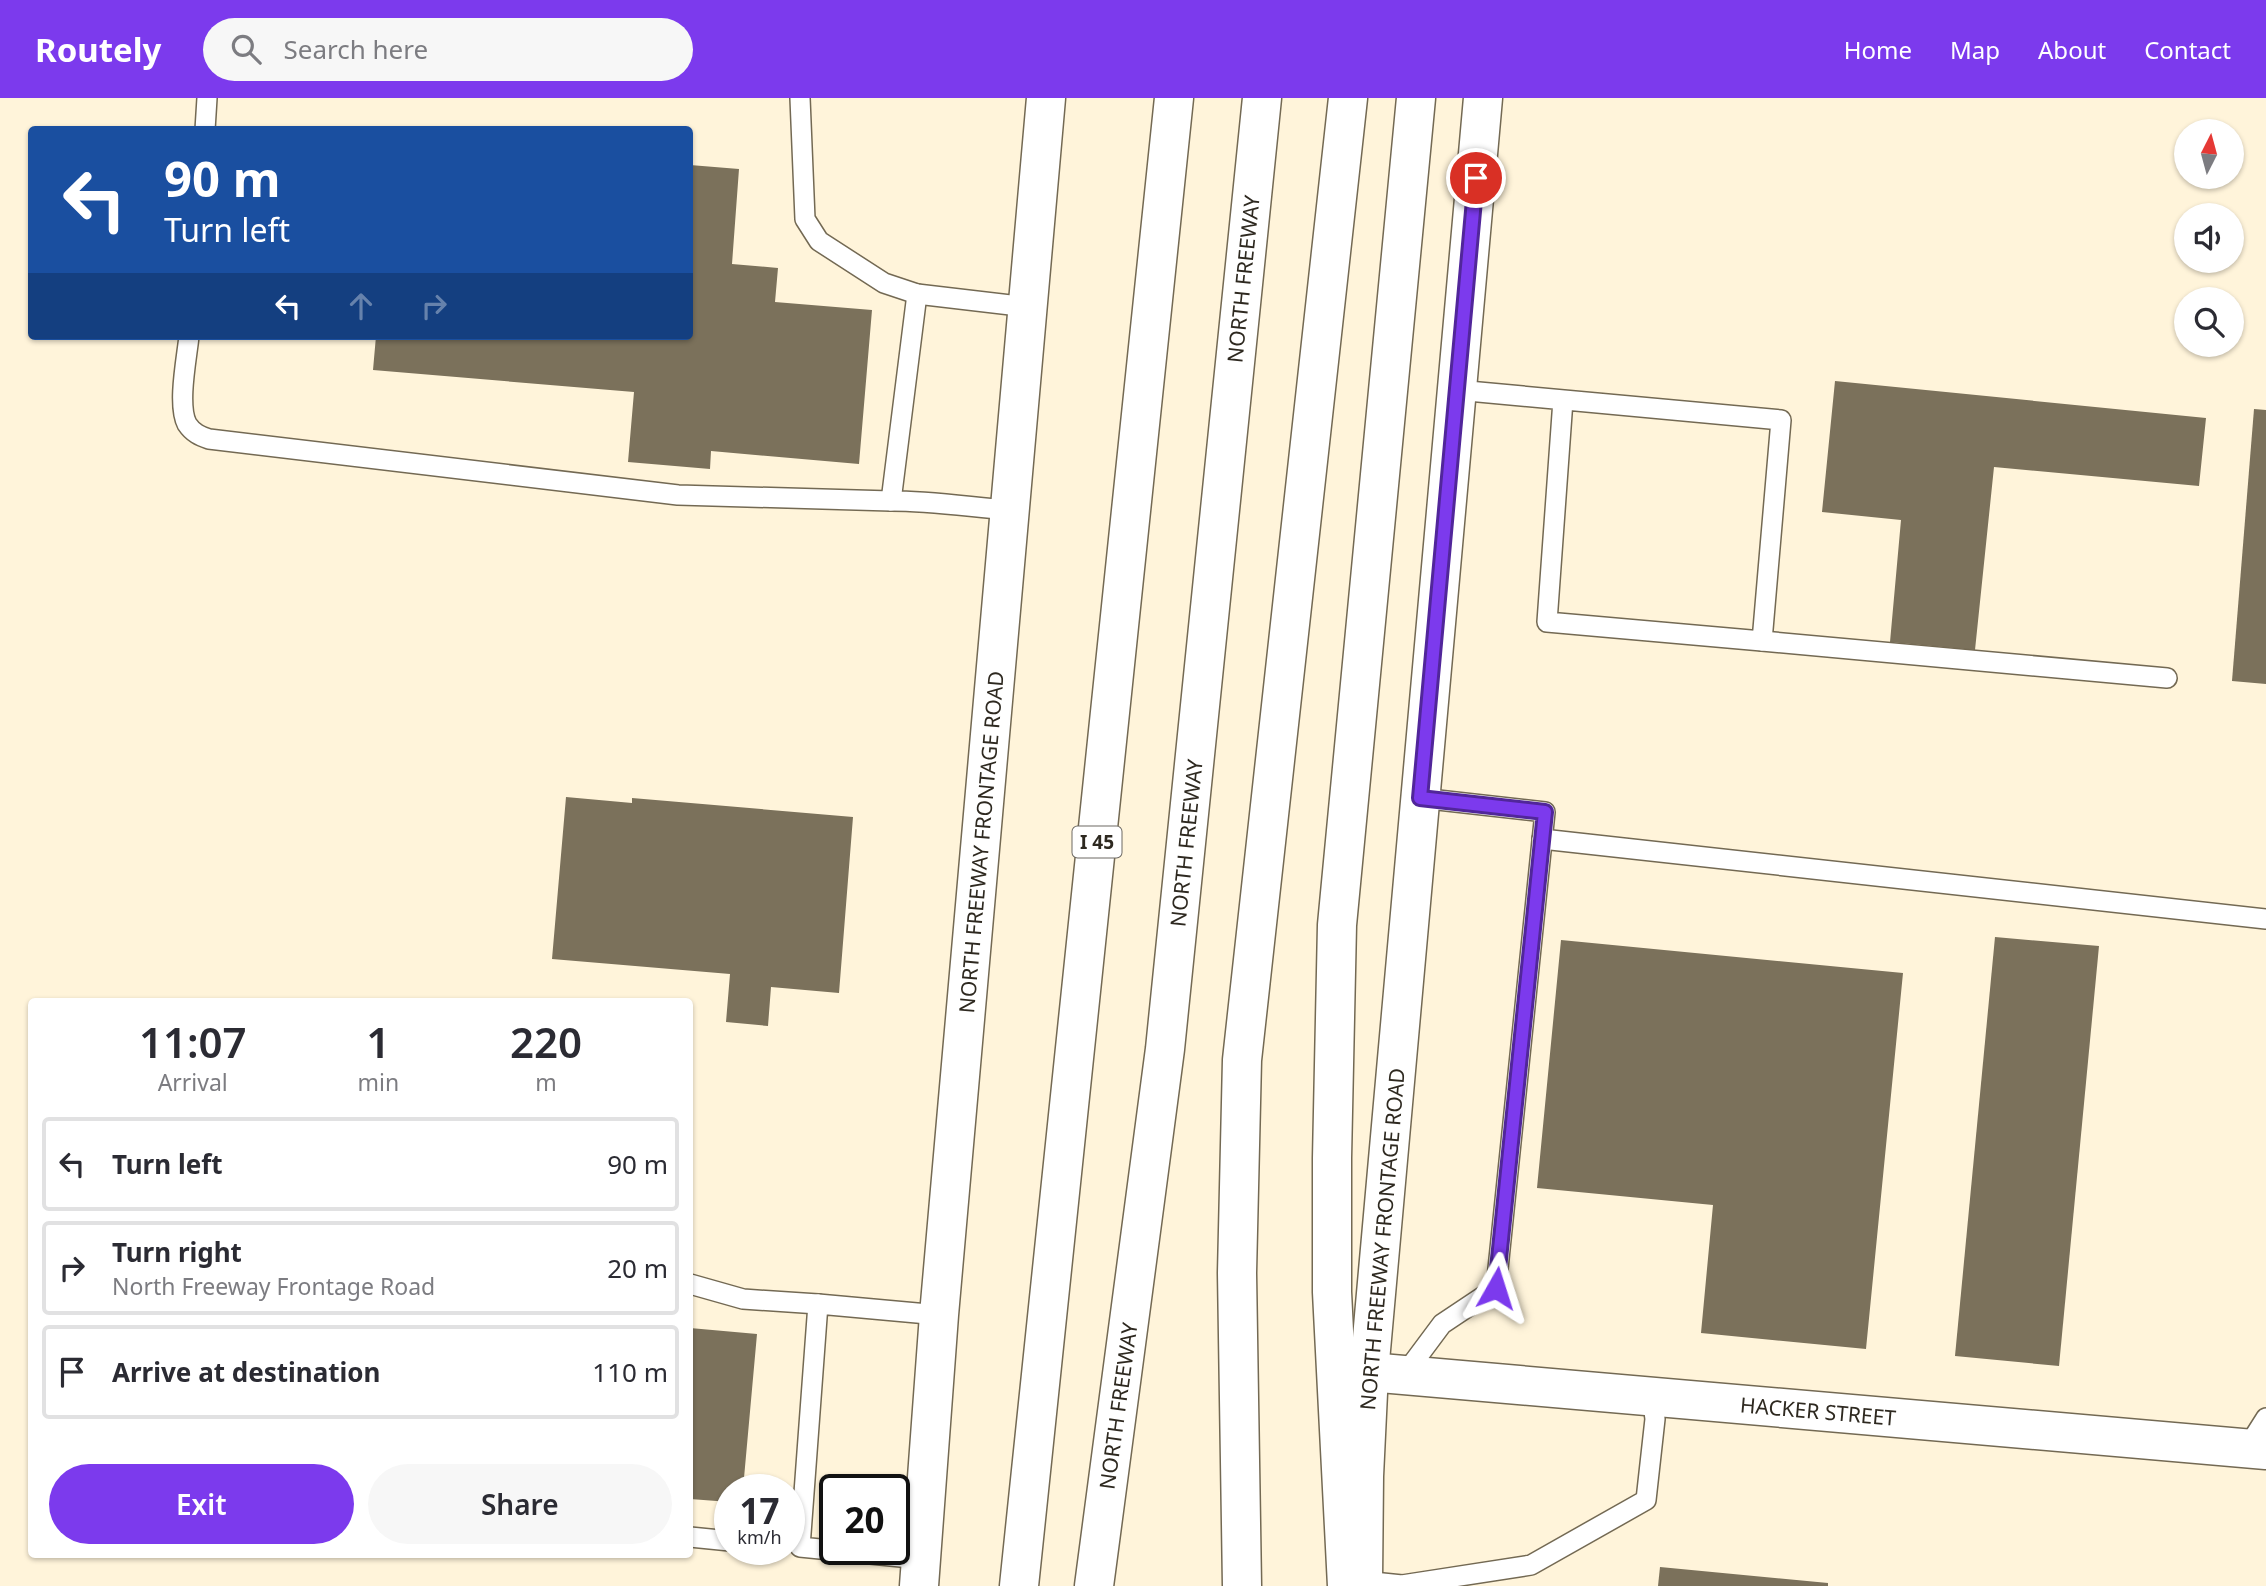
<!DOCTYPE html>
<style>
:root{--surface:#fff;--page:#f7f7f7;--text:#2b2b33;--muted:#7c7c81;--line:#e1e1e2;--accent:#7c3aed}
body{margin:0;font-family:"Noto Sans",sans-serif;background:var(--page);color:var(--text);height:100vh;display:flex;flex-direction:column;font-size:26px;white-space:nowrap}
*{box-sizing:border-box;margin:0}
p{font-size:23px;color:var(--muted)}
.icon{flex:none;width:38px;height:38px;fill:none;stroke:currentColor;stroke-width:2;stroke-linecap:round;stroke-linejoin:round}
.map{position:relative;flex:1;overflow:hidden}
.details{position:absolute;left:28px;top:900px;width:665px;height:560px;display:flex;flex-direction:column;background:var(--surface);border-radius:7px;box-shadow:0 2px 5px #0004}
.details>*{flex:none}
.top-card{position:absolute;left:28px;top:28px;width:665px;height:214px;border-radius:7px;box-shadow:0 2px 5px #0004;background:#1a4fa0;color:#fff;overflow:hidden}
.needle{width:46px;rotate:6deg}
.tools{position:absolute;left:2174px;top:21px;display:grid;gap:14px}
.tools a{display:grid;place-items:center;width:70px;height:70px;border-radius:50%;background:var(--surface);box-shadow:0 2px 5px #0004;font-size:35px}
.speed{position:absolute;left:714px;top:1376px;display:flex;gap:14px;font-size:35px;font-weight:700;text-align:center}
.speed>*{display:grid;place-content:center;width:91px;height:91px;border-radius:50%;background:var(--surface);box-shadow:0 2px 5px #0004;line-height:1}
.speed small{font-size:18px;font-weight:400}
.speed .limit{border:4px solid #111;border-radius:10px;background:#fff;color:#111}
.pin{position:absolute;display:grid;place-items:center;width:60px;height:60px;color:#fff;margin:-30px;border:4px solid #fff;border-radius:50%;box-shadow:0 2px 7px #0007}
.me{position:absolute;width:77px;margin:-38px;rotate:6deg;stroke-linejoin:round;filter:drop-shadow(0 0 5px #0008)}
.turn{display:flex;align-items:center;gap:24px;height:147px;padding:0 21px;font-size:32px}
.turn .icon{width:91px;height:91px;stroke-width:2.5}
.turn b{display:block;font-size:49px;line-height:60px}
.lanes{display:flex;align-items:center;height:66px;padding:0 21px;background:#0003;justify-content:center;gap:35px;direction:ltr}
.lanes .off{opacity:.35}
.eta{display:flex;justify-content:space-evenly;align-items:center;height:119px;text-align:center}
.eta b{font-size:42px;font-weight:600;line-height:49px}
.button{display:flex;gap:14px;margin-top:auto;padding:14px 21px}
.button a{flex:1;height:80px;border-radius:42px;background:var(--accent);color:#fff;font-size:28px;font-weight:600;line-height:80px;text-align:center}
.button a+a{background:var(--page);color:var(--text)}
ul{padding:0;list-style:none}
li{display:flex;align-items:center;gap:21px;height:94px;margin:0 14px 10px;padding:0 7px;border:4px solid var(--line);border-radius:7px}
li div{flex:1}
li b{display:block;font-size:26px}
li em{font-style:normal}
header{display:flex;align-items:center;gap:42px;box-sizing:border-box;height:98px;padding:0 35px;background:var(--accent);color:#fff}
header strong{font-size:33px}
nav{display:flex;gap:38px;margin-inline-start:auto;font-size:24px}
.search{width:490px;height:63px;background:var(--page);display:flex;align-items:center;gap:18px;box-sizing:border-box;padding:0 24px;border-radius:38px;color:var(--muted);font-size:26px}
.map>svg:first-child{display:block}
.building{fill:#7b715b}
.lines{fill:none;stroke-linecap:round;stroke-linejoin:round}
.service-casing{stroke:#736953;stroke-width:22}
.minor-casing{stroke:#736953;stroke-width:41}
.secondary-casing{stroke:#736953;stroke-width:41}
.motorway-casing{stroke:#736953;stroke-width:41}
.service{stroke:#fff;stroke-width:19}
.minor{stroke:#fff;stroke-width:38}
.secondary{stroke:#fff;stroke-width:38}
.motorway{stroke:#fff;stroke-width:38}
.route-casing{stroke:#51269a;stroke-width:18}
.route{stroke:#7c3aed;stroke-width:12}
.labels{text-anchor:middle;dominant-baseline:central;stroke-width:7;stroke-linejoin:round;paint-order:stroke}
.shield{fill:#fff;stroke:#6d6963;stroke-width:2}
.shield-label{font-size:19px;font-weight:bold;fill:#2e2920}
.street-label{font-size:21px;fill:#2e2920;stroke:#fff}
</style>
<header>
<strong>Routely</strong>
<div class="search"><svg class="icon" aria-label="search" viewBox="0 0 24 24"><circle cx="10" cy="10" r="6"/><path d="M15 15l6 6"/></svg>Search here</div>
<nav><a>Home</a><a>Map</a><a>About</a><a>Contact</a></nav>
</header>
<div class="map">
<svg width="2266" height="1488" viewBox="0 0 2266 1488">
<rect width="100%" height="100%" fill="#fff4da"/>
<!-- building -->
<g class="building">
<path d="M 690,67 L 739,71 L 732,166 L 778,170 L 775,204 L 872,212 L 859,366 L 711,353 L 710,371 L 628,364 L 634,294 L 373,272 L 376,238 L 690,238 Z"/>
<path d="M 1835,283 L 2206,320 L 2199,388 L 1994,369 L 1975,552 L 1890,544 L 1901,422 L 1822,414 Z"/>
<path d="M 2254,311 L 2266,312 L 2266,586 L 2232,583 Z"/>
<path d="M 566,699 L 632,705 L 632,700 L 853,719 L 839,895 L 771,889 L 768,928 L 726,924 L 730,876 L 552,861 Z"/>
<path d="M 1995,839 L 2099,848 L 2059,1268 L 1955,1258 Z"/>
<path d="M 1561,842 L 1903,875 L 1866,1251 L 1701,1235 L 1713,1107 L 1537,1090 Z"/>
<path d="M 690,1230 L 757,1236 L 743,1391 L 730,1391 L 730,1404 L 690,1401 Z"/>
<path d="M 1660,1469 L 1828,1485 L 1828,1488 L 1658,1488 Z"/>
</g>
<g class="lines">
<defs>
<g id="service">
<path d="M 800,0 L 805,121 L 819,143 L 884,185 L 917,196 L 1027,209"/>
<path d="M 205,32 L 207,0"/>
<path d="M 917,196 L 891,403 C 931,403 970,409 1009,412"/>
<path d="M 189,238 C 187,259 177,307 187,326 C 193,335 200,338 209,341 L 678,397 L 891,403"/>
<path d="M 1457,292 L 1781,322 L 1762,543 L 1547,524 L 1563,302"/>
<path d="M 1762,543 L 2167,580"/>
<path d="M 1542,741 L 2266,821"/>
<path d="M 690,1186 L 743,1201 L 818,1206"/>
<path d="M 1404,1277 L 1442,1226 L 1496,1190 L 1545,714 L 1420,700"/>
<path d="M 2247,1350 L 2266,1320"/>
<path d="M 690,1439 L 730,1443"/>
<path d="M 921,1461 L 800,1449 L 818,1206 L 939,1217"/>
<path d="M 1363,1483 L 1402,1487 L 1531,1467 L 1646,1402 L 1655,1321 L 1652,1298"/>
</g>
<path id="minor" d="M 1369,1274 L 2266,1352"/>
<g id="secondary">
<path d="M 1363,1482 L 1364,1378 L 1369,1274 L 1483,0"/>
<path d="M 919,1488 L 939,1217 L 1046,0"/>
</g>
<g id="motorway">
<path d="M 1019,1488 L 1174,0"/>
<path d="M 1094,1488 L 1165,951 L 1262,0"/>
<path d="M 1242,1488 L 1237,1175 L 1242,962 L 1348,0"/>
<path d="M 1347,1488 L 1332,1194 L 1332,1060 L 1337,827 L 1416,0"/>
</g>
</defs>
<!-- service casing -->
<use href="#service" class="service-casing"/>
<!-- minor casing -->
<use href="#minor" class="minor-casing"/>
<!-- secondary casing -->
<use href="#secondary" class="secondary-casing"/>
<!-- motorway casing -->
<use href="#motorway" class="motorway-casing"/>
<!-- service -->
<use href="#service" class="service"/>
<!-- minor -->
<use href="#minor" class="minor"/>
<!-- secondary -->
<use href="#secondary" class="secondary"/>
<!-- motorway -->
<use href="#motorway" class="motorway"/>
</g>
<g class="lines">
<defs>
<path id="route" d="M 1476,80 L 1420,700 L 1545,714 L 1496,1190"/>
</defs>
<!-- route casing -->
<use href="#route" class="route-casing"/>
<!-- route -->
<use href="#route" class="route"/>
</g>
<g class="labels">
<!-- shield labels -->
<rect class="shield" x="1072.5" y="728.5" width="49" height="31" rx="5"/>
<g class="shield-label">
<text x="1097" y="744">I 45</text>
</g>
<!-- street labels -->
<g class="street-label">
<text transform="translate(1243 181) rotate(-84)">NORTH FREEWAY</text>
<text transform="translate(981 744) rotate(-85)">NORTH FREEWAY FRONTAGE ROAD</text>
<text transform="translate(1186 745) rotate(-84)">NORTH FREEWAY</text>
<text transform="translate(1382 1141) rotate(-85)">NORTH FREEWAY FRONTAGE ROAD</text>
<text transform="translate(1118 1308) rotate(-82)">NORTH FREEWAY</text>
<text transform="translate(1818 1313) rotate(5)">HACKER STREET</text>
</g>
</g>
</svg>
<div class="tools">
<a><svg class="needle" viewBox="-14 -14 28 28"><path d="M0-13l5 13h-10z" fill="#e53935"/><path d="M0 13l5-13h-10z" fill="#7c7c81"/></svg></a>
<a><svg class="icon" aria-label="sound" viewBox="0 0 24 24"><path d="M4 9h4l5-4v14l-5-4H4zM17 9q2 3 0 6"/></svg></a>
<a><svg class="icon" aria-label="search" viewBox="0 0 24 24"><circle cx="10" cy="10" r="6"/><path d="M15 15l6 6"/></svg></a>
</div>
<div class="speed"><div>17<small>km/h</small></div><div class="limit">20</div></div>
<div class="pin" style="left:1476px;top:80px;background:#d93025"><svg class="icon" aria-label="arrive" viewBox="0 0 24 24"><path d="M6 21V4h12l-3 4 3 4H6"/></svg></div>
<svg class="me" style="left:1496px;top:1190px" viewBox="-20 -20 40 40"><path d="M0-17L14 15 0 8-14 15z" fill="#7c3aed" stroke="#fff" stroke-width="4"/></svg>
<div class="top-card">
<div class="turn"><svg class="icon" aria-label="left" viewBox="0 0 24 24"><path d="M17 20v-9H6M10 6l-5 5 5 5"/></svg><div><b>90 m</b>Turn left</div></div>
<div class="lanes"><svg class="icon" aria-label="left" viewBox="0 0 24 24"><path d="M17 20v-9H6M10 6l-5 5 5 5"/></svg><svg class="icon off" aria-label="ahead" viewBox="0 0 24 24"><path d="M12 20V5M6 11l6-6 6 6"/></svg><svg class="icon off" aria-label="right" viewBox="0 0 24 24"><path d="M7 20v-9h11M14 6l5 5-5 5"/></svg></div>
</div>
<section class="details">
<div class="eta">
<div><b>11:07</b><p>Arrival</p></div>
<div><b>1</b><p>min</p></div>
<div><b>220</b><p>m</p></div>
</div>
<ul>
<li><svg class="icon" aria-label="left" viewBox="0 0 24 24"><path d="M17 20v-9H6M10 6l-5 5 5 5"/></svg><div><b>Turn left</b></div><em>90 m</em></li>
<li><svg class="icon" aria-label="right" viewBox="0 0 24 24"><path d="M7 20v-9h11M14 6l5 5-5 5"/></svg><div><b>Turn right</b><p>North Freeway Frontage Road</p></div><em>20 m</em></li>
<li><svg class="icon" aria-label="arrive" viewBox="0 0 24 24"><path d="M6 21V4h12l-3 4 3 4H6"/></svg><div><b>Arrive at destination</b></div><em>110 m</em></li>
</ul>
<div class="button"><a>Exit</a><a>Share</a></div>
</section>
</div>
